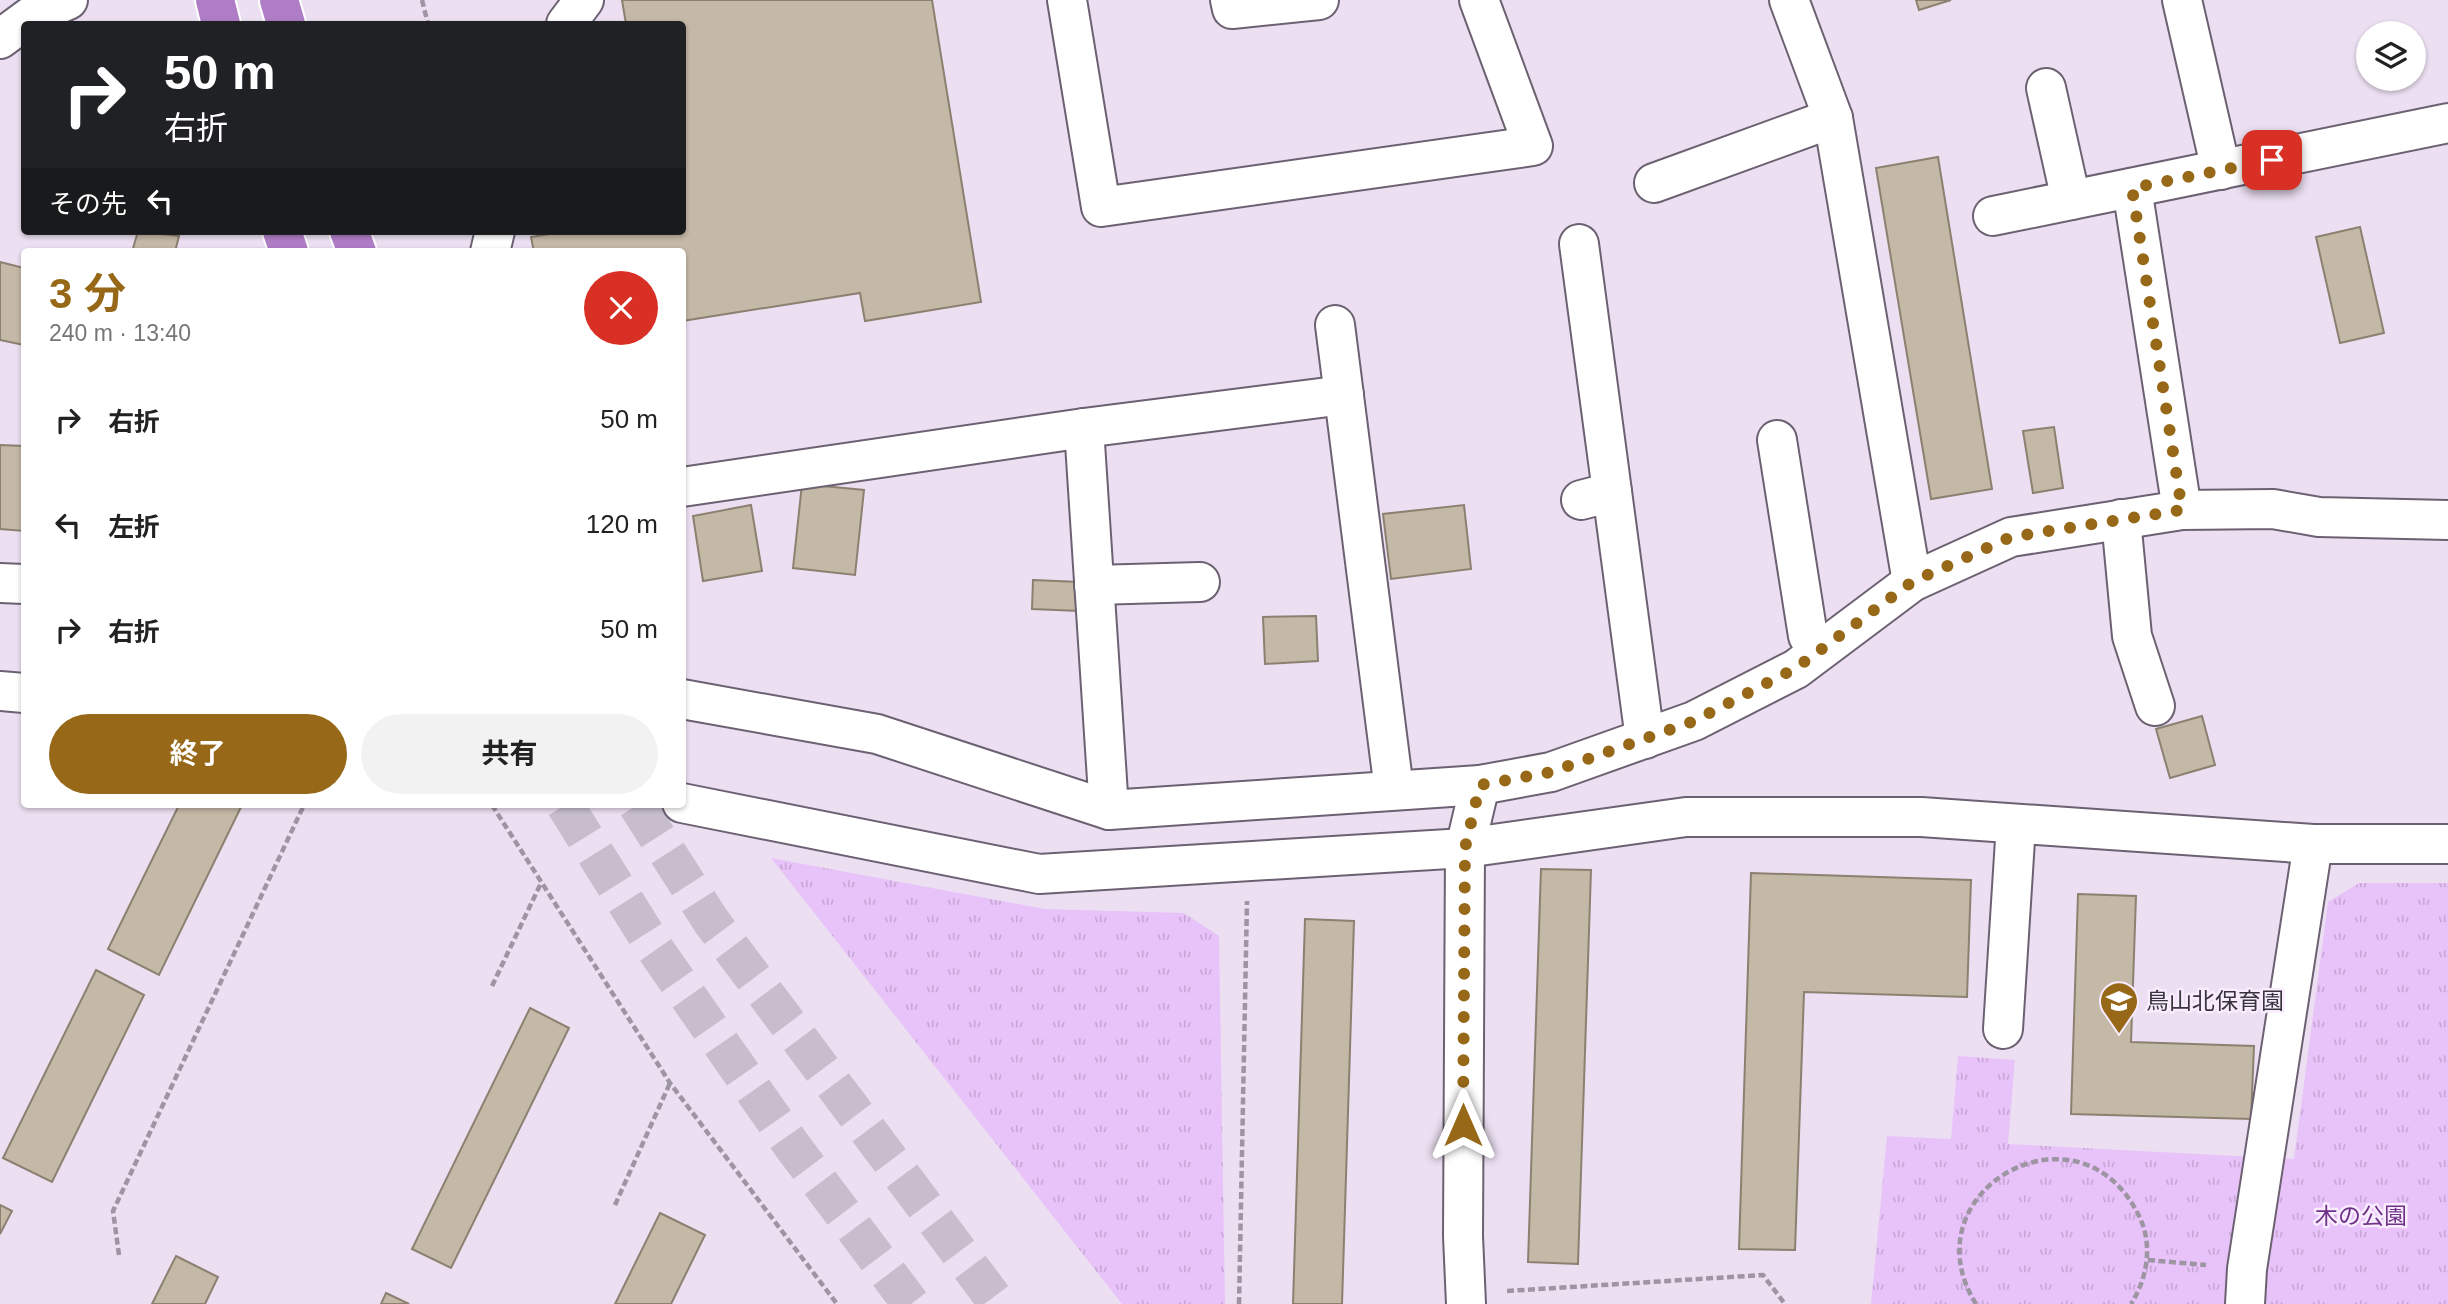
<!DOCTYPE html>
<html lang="ja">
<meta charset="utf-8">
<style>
:root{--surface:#fff;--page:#f2f2f2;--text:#222;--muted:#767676;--accent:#966817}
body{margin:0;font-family:Arial,"Noto Sans JP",sans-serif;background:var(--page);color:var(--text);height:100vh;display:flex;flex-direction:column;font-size:26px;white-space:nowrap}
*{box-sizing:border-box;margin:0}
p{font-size:23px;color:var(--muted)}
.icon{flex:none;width:38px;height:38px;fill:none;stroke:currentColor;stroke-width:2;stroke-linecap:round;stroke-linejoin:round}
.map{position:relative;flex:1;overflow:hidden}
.panel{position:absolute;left:21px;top:248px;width:665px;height:560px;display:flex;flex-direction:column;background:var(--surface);border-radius:7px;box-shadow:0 2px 5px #0004}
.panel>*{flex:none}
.banner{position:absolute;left:21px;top:21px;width:665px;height:214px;border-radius:7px;box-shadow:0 2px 5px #0004;background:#202124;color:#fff;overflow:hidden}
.controls{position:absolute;left:2356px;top:21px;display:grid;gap:14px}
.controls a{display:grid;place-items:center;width:70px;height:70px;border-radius:50%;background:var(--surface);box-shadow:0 2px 5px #0004;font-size:35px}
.pin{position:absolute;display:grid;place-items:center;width:60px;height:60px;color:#fff;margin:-30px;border-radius:14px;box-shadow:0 4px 10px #0006}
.me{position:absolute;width:77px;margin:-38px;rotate:0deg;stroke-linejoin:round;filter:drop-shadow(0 0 5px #0008)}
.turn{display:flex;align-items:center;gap:24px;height:147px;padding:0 28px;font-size:32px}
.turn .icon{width:91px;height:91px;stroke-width:2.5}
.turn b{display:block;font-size:49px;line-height:60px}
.then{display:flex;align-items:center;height:66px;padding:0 28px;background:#0003;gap:14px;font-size:26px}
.round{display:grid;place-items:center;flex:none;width:74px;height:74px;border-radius:37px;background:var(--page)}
.head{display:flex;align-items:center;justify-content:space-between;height:119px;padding:0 28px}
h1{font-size:42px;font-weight:700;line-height:52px;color:var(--accent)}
.action{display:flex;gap:14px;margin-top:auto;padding:14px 28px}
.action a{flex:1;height:80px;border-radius:42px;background:var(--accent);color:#fff;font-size:28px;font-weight:700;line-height:80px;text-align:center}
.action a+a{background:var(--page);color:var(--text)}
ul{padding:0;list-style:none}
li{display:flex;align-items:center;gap:21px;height:105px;padding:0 28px}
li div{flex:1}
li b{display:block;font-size:26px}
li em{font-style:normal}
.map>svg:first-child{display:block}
.park{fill:url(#park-tufts)}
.building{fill:#c4b8a7;stroke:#8c8070;stroke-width:2}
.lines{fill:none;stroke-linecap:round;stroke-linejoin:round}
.highway-tunnel{stroke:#c7bdcd;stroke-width:38;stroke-dasharray:38 19;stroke-linecap:butt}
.minor-casing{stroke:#6c6171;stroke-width:42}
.highway-casing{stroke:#fff;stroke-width:42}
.path{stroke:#9d95a2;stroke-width:4.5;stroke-dasharray:7 3.5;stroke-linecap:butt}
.minor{stroke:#fff;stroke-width:38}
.highway{stroke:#af7dc6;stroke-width:38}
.route{stroke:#966817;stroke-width:12;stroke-dasharray:0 21.6}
.labels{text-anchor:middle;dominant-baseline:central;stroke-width:5;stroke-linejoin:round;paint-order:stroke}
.poi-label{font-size:23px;fill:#38343b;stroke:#f8ecfe;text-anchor:start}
.park-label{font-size:23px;fill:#6f3289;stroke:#f8ecfe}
</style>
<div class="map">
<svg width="2448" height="1304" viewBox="0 0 2448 1304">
<defs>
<pattern id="park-tufts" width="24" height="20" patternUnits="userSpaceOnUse" patternTransform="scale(1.75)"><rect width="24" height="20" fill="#e8c3fa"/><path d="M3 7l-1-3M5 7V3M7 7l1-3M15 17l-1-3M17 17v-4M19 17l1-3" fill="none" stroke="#c8a8d7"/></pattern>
</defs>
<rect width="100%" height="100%" fill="#ebdff1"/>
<!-- park -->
<g class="park">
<path d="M 771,858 L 1045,909 L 1184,913 L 1219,936 L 1225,1304 L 1122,1304 Z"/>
<path d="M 2359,883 L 2448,883 L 2448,1304 L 1871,1304 L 1887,1136 L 1951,1139 L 1958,1056 L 2015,1060 L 2008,1144 L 2294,1159 L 2328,902 Z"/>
</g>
<!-- building -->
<g class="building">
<path d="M 622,0 L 932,0 L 981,302 L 865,321 L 860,293 L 682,321 L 682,252 L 534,252 L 531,237 L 568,231 L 682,231 L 682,24 L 626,24 Z"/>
<path d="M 1916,0 L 1951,0 L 1919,10 Z"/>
<path d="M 1938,157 L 1992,489 L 1931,499 L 1876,168 Z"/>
<path d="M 2360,227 L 2384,333 L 2340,343 L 2316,237 Z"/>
<path d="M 138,231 L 179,236 L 175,252 L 132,252 Z"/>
<path d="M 0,262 L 24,268 L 24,345 L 0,340 Z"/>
<path d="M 2054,427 L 2063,488 L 2033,493 L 2023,431 Z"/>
<path d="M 0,445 L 24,446 L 24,531 L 0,529 Z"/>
<path d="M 802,484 L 864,490 L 855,575 L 793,568 Z"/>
<path d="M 751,505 L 762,571 L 703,581 L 693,516 Z"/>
<path d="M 1464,505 L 1471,569 L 1391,579 L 1383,514 Z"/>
<path d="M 1033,580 L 1080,582 L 1079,611 L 1032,609 Z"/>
<path d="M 1316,616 L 1318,661 L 1265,664 L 1263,617 Z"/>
<path d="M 2202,716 L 2215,765 L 2170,778 L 2156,729 Z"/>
<path d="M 179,805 L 242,805 L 159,975 L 108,949 Z"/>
<path d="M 1541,869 L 1591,870 L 1578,1264 L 1528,1262 Z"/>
<path d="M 1751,873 L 1971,880 L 1967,997 L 1804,992 L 1795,1250 L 1739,1249 Z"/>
<path d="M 2078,894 L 2136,896 L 2131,1042 L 2254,1046 L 2251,1119 L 2071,1114 Z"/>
<path d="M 1305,919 L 1354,921 L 1342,1304 L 1293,1304 Z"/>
<path d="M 96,970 L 144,995 L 52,1182 L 3,1158 Z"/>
<path d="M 530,1008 L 569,1028 L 451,1268 L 412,1249 Z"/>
<path d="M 0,1205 L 12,1211 L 0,1234 Z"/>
<path d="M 660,1213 L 705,1235 L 671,1304 L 615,1304 Z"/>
<path d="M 176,1256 L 218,1277 L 205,1304 L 152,1304 Z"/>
<path d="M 386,1293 L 409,1304 L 381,1304 Z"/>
</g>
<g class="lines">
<!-- highway-tunnel -->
<g class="highway-tunnel">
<path d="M 565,805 L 655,949 L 793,1147 L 911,1304"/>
<path d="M 637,805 L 711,921 L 998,1304"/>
</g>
<defs>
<g id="minor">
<path d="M 1067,0 L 1101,207 L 1533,146 L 1479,0"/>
<path d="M 1230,0 L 1232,9 L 1319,0"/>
<path d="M 1789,0 L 1833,118 L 1912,582"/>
<path d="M 2182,0 L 2221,170"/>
<path d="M 566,24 L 584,0"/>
<path d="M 0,39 L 30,17 L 68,0"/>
<path d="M 2046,88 L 2071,200"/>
<path d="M 1654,183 L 1833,118"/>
<path d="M 2132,188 L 2182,510"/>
<path d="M 1993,216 L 2448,123"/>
<path d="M 1579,244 L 1645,739"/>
<path d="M 490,252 L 495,231"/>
<path d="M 1335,325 L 1394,790"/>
<path d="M 1084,428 L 1109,810"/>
<path d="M 1777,440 L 1808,636 L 1819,651"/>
<path d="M 682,487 L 1084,428 L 1344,395"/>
<path d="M 1581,500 L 1612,492"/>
<path d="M 2121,519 L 2132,636 L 2155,706"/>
<path d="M 0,583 L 24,584"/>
<path d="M 1094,585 L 1200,582"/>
<path d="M 0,691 L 24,693"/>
<path d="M 682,699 L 877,734 L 1109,810 L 1480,785 L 1551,772 L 1694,721 L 1796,669 L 1912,582 L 2011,537 L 2182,510 L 2273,509 L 2319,517 L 2448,520"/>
<path d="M 682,803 L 1039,874 L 1465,848 L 1686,817 L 1921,817 L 2313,844 L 2448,844"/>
<path d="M 2003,1029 L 2016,824"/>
<path d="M 1466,1304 L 1463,1236 L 1465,848 L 1480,785"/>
<path d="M 2245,1304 L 2247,1269 L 2313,844"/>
</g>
<g id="highway">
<path d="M 215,0 L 221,24"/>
<path d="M 279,0 L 286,24"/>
<path d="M 282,231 L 289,252"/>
<path d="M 349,231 L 357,252"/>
</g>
</defs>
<!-- minor casing -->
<use href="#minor" class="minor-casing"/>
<!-- highway casing -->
<use href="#highway" class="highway-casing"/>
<!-- path -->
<g class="path">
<path d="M 422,0 L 428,24"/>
<path d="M 492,805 L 670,1083 L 837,1304"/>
<path d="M 492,986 L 541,883"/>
<path d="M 615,1205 L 670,1083"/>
<path d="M 119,1255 L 113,1211 L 304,805"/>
<path d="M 2148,1260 L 2206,1265"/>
<path d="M 1507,1291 L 1763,1275 L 1785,1304"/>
<path d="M 1239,1304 L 1247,901"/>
<path d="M 1976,1304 C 1905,1191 2081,1092 2140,1218 C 2153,1246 2147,1279 2131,1304"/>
</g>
<!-- minor -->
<use href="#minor" class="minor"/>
<!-- highway -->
<use href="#highway" class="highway"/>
</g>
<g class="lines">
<!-- route -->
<path class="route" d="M 1463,1125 L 1465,848 L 1480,785 L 1551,772 L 1694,721 L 1796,668 L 1912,582 L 2011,537 L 2182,510 L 2132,188 L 2272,160"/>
</g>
<!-- icons -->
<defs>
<symbol id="school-pin" viewBox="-11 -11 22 30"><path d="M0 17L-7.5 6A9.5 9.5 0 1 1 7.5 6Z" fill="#966817" stroke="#f8ecfe"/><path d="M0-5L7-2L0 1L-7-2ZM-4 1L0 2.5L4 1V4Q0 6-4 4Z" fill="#fff"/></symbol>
</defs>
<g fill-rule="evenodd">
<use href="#school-pin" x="2097" y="979" width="44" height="60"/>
</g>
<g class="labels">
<!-- poi labels -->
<g class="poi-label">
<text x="2146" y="1001">鳥山北保育園</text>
</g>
<!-- park labels -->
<g class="park-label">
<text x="2361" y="1216">木の公園</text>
</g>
</g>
</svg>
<div class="controls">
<a><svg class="icon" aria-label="layers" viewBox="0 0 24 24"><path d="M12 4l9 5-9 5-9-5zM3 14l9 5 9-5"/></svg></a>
</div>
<div class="pin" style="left:2272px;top:160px;background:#d93025"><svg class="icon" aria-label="arrive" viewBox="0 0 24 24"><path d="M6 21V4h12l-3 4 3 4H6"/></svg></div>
<svg class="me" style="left:1463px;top:1125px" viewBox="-20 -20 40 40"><path d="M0-17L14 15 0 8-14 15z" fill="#966817" stroke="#fff" stroke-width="4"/></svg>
<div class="banner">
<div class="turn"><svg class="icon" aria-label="right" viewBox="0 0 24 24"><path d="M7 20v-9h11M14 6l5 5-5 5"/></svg><div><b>50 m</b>右折</div></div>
<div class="then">その先<svg class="icon" aria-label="left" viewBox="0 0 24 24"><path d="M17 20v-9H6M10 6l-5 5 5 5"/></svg></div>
</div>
<section class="panel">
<div class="head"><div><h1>3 分</h1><p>240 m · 13:40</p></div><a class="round" style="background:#d93025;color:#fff"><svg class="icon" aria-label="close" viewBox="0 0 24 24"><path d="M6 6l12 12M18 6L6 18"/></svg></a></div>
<ul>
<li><svg class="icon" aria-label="right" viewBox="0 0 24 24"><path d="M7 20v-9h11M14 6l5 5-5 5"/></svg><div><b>右折</b></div><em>50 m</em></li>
<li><svg class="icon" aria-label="left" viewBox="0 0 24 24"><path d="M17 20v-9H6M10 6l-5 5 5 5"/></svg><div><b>左折</b></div><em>120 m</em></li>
<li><svg class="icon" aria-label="right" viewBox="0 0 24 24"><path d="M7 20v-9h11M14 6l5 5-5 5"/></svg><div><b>右折</b></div><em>50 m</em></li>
</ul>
<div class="action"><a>終了</a><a>共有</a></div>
</section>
</div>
